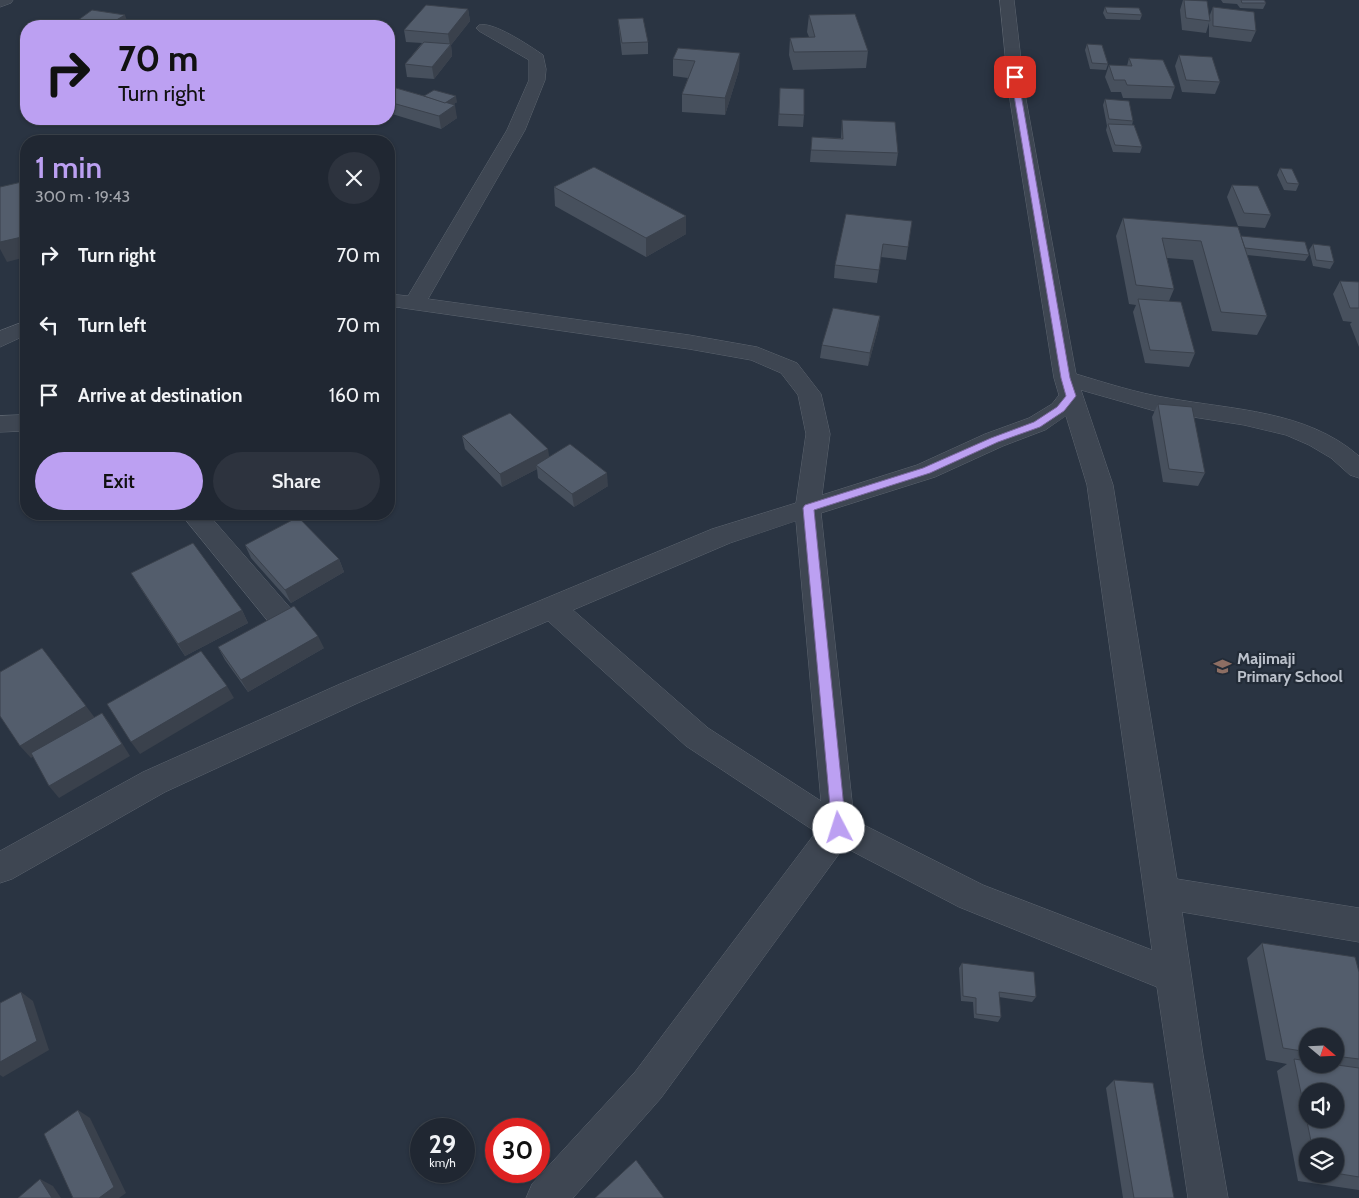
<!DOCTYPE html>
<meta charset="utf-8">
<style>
:root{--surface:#202732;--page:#2d333e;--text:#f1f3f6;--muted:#a2a5ac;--line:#3d444d;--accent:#bca0f2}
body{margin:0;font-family:Cabin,sans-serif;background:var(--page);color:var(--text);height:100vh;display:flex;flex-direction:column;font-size:19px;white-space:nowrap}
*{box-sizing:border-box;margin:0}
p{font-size:16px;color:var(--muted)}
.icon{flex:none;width:28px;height:28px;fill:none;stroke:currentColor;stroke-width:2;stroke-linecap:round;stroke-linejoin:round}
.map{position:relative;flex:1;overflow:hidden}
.details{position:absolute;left:20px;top:135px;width:375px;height:385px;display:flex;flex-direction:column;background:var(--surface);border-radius:20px;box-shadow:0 1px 4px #0004,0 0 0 1px var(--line)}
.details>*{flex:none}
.guide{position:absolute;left:20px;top:20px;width:375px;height:105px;border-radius:20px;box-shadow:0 1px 4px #0004,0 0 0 1px var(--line);background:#bca0f2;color:#111;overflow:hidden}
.needle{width:32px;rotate:109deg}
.buttons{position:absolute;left:1299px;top:1028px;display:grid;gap:10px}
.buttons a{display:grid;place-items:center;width:45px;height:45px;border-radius:50%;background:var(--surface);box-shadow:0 1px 4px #0004,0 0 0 1px var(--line);font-size:25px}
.speed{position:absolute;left:410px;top:1118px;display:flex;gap:10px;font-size:25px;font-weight:700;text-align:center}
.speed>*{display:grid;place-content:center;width:65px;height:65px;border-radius:50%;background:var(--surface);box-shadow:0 1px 4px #0004,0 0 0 1px var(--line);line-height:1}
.speed small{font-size:12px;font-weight:400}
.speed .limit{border:8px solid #d22;background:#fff;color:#111}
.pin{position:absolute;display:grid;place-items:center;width:42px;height:42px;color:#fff;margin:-21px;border-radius:10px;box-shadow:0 2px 8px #0006}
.me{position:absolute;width:55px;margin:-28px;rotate:355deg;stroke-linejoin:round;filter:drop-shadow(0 0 4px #0008)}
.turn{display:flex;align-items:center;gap:18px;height:105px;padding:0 15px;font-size:22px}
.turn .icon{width:65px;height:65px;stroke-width:2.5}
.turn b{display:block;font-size:35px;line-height:42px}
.round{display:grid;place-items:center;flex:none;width:52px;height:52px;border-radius:26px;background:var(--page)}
.summary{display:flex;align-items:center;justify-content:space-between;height:85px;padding:0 15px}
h1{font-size:30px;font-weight:600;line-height:38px;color:var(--accent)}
.action{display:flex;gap:10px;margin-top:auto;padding:10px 15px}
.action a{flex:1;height:58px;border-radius:30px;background:var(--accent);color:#111;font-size:20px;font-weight:600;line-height:58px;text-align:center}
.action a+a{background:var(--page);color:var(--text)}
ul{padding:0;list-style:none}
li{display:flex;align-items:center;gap:15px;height:70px;padding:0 15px}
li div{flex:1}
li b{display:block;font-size:19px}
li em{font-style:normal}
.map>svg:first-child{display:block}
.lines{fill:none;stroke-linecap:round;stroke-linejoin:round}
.minor-casing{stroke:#5c646f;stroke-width:1}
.minor{fill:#3e4652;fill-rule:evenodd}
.wall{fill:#47505d;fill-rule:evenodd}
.shaded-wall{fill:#3a414c}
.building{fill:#535d6c;stroke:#3a414c;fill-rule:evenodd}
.route{fill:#bca0f2;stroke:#7a689d}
.labels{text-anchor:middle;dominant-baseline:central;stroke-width:4.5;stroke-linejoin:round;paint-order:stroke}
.poi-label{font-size:16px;font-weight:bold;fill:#bbc1cb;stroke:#222b37;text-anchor:start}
</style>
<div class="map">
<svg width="1359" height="1198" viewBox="0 0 1359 1198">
<rect width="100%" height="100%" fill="#2a3442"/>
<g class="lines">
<defs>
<g id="minor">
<path d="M 0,0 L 13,0 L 11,3 L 0,7 Z"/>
<path d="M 1000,0 L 1014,0 L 1025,94 L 1076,374 C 1106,383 1137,393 1168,398 C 1233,410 1306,410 1359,456 L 1359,478 L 1350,475 L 1331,458 L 1309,445 L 1286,435 L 1244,425 L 1155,411 L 1081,390 L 1113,485 L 1177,879 L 1359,908 L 1359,942 L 1182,912 L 1203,1055 L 1228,1198 L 1188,1198 L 1157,987 L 959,907 L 844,847 L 661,1098 L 573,1198 L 526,1198 L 532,1184 L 635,1072 L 816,832 L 686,746 L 548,621 L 360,702 L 165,792 L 12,879 L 0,883 L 0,851 L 143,772 L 340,684 L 712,529 L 796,503 L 806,434 L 798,395 L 781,373 L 751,360 L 689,349 L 389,306 L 389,294 L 408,296 L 507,130 L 529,80 L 529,60 L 479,31 L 476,28 L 479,25 C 493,21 530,46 543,55 L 546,69 L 545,80 L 525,130 L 428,299 L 689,335 L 757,347 L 797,363 L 821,394 L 830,434 L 822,495 L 917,465 L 985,434 L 1029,418 L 1052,404 L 1059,395 L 1054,378 L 1009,94 ZM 1066,416 L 1087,485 L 1152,950 L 983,885 L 854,820 L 821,513 L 935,477 L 1003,446 L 1045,430 ZM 796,521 L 821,801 L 708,728 L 573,610 L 730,543 Z"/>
<path d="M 26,321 L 26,335 L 0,347 L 0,331 Z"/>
<path d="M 26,415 L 26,431 L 0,432 L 0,416 Z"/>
<path d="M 181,514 L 208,514 L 292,610 L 296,618 L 292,626 L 282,629 L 272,626 Z"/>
</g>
</defs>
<!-- minor casing -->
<use href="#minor" class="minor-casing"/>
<!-- minor -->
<use href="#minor" class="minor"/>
</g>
<!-- wall -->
<g class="wall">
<path d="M 1183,0 L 1196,0 L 1209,17 L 1213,7 L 1256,31 L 1251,42 L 1209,37 L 1209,23 L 1206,33 L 1182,30 L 1180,10 Z"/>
<path d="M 1221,0 L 1264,0 L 1266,3 L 1263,9 L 1240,8 L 1237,4 L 1223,3 Z"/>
<path d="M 1105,7 L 1142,15 L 1140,20 L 1106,19 L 1103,13 Z"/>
<path d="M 468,9 L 470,21 L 451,45 L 452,56 L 434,79 L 407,77 L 405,64 L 422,43 L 406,42 L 404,30 Z"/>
<path d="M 809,15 L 868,51 L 866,68 L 793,70 L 789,55 L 790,38 L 809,37 L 807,32 Z"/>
<path d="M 618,19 L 648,42 L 648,54 L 622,55 L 619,30 Z"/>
<path d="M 1087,44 L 1108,64 L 1106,70 L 1090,69 L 1085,50 Z"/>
<path d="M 678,48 L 739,70 L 725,115 L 682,112 L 682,94 L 688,78 L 673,76 L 673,59 Z"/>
<path d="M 1179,55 L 1220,82 L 1215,94 L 1182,92 L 1175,66 Z"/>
<path d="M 1129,58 L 1175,87 L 1171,99 L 1123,98 L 1121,92 L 1111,92 L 1105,77 L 1109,65 L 1127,66 Z"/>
<path d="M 389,86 L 424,96 L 457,102 L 452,105 L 457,118 L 441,129 L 389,113 Z"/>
<path d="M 780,88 L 804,115 L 803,127 L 778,126 Z"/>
<path d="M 1105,99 L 1133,121 L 1132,125 L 1142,147 L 1140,153 L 1113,152 L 1106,130 L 1107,126 L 1103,105 Z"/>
<path d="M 842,120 L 898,153 L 896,166 L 810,162 L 812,137 L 841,138 Z"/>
<path d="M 1280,168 L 1299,184 L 1296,191 L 1284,190 L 1277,175 Z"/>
<path d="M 1232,185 L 1271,215 L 1265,228 L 1238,226 L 1227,197 Z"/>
<path d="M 554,187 L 686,216 L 686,234 L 646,257 L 555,206 Z"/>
<path d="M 846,214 L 908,247 L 906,260 L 881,257 L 877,283 L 834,278 L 835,265 Z"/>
<path d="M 1123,218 L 1241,236 L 1309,255 L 1305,261 L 1247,255 L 1267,316 L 1257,335 L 1212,331 L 1193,260 L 1167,258 L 1174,289 L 1169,301 L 1195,353 L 1189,367 L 1145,363 L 1133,312 L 1136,305 L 1129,304 L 1116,236 Z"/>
<path d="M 1313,244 L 1334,262 L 1330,269 L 1313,266 L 1309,250 Z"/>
<path d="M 1340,281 L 1359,282 L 1359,347 L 1350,324 L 1352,322 L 1343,321 L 1333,294 Z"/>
<path d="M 880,316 L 878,329 L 868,366 L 820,358 L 822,345 Z"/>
<path d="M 1158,404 L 1205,473 L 1198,486 L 1163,482 L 1152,417 Z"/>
<path d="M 462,436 L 549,457 L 608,486 L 574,507 L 538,478 L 537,469 L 502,487 L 465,449 Z"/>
<path d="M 245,545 L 339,559 L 344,572 L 291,603 L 251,558 Z"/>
<path d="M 131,573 L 242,610 L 248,623 L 185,656 L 139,586 Z"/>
<path d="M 218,647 L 324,648 L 248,692 L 225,660 Z"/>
<path d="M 1262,943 L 1359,972 L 1359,1190 L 1298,1181 L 1277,1071 L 1287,1064 L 1266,1060 L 1247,958 ZM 1308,1036 L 1335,1036 L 1335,1064 L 1308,1064 ZM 1308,1146 L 1335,1146 L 1335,1174 L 1308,1174 Z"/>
<path d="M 962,963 L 1036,997 L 1032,1002 L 999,997 L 1001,1017 L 998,1022 L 974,1018 L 973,1002 L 961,1001 L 959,968 Z"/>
<path d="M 1114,1080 L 1174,1198 L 1123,1198 L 1106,1088 Z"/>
</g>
<!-- shaded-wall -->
<g class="shaded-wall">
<path d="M 468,9 L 470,21 L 451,45 L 452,56 L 434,79 L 432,67 L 450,46 L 448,34 Z"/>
<path d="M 125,15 L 129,26 L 106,26 Z"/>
<path d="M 740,53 L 739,70 L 725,115 L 725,98 Z"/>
<path d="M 456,96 L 457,102 L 442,112 L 441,106 Z"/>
<path d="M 455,105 L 457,118 L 441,129 L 439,116 Z"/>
<path d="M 686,216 L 686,234 L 646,257 L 646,238 Z"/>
<path d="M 26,236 L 26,257 L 7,262 L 0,249 L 0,242 Z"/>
<path d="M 880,316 L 878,329 L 868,366 L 870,353 Z"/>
<path d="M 548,449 L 550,462 L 536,465 L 537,469 L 502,487 L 500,474 Z"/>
<path d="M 607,473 L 608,486 L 574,507 L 572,494 Z"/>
<path d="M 339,559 L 344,572 L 291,603 L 285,590 Z"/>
<path d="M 242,610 L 248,623 L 185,656 L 178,644 Z"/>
<path d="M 318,636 L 324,648 L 248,692 L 241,680 Z"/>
<path d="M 227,686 L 234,698 L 140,754 L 131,742 Z"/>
<path d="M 86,706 L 95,718 L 31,758 L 20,746 Z"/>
<path d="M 102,713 L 111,725 L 130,756 L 59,798 L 49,786 Z"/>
<path d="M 21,992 L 33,1001 L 49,1050 L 3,1077 L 0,1075 L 0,1062 Z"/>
<path d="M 78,1110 L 90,1118 L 126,1193 L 119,1198 L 99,1198 Z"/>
<path d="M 40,1179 L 53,1186 L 61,1198 L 52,1198 Z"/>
</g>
<!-- building -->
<g class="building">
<path d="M 1184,0 L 1207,1 L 1210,21 L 1186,18 Z"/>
<path d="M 1241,0 L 1264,0 L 1266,3 L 1242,3 Z"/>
<path d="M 426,5 L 468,9 L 448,34 L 404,30 Z"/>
<path d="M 1105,7 L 1139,8 L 1142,15 L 1107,13 Z"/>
<path d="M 1213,7 L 1254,12 L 1256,31 L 1213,26 Z"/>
<path d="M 92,10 L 125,15 L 106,26 L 70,26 Z"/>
<path d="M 855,14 L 868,51 L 794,52 L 790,38 L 815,37 L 809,15 Z"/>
<path d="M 643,18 L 648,42 L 622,43 L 618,19 Z"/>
<path d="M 424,42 L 451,44 L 432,67 L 405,64 Z"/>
<path d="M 1087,44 L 1102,45 L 1108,64 L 1092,63 Z"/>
<path d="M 678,48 L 740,53 L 725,98 L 682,94 L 695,61 L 673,59 Z"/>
<path d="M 1179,55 L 1212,57 L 1220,82 L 1186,80 Z"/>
<path d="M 1129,58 L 1163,60 L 1175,87 L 1127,85 L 1125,80 L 1114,80 L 1109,65 L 1132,66 Z"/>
<path d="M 389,86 L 455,105 L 439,116 L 389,102 Z"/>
<path d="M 780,88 L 804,89 L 804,115 L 779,114 Z"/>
<path d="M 434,90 L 456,96 L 445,103 L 424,96 Z"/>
<path d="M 1105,99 L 1129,101 L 1133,121 L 1109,119 Z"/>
<path d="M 842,120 L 895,122 L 898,153 L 811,150 L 812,137 L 843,139 Z"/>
<path d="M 1108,124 L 1134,125 L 1142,147 L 1115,145 Z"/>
<path d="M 594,167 L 686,216 L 646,238 L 554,187 Z"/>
<path d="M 1280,168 L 1292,169 L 1299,184 L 1287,183 Z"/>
<path d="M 26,181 L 26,236 L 0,242 L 0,187 Z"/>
<path d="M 1232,185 L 1258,186 L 1271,215 L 1244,213 Z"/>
<path d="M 846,214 L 912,221 L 908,247 L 883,244 L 879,270 L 835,265 Z"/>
<path d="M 1123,218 L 1238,227 L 1267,316 L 1221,312 L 1201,241 L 1162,238 L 1174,289 L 1136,285 Z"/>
<path d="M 1241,236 L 1305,242 L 1309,255 L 1245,248 Z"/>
<path d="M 1313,244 L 1330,246 L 1334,262 L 1316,260 Z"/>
<path d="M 1340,281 L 1359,282 L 1359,308 L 1350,308 Z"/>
<path d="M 1138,299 L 1181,302 L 1195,353 L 1150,350 Z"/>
<path d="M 833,308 L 880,316 L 870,353 L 822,345 Z"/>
<path d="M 1158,404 L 1192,407 L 1205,473 L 1169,469 Z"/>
<path d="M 510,413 L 548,449 L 500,474 L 462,436 Z"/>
<path d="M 570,444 L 607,473 L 572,494 L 536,465 Z"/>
<path d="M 298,517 L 339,559 L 285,590 L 245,545 Z"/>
<path d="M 193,543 L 242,610 L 178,644 L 131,573 Z"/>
<path d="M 294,606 L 318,636 L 241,680 L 218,647 Z"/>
<path d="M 42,648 L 86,706 L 20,746 L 0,716 L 0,672 Z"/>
<path d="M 201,651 L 227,686 L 131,742 L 107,704 Z"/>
<path d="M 102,713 L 122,744 L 49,786 L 31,753 Z"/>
<path d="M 1262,943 L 1355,957 L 1359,972 L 1359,1059 L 1335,1056 L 1335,1036 L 1308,1036 L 1308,1052 L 1283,1048 Z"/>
<path d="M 962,963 L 1034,972 L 1036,997 L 999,992 L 1001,1017 L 976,1014 L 976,998 L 963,996 Z"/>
<path d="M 21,992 L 37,1041 L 0,1062 L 0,1003 Z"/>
<path d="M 1294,1059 L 1308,1061 L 1308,1064 L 1330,1064 L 1359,1068 L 1359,1177 L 1335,1173 L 1335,1146 L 1312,1146 ZM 1308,1091 L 1335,1091 L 1335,1119 L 1308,1119 Z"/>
<path d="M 1114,1080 L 1153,1083 L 1174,1198 L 1134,1198 Z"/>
<path d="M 78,1110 L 114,1187 L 99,1198 L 73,1198 L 44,1134 Z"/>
<path d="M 636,1160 L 664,1198 L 595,1198 Z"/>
<path d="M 40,1179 L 52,1198 L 18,1198 Z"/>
</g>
<!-- route -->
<path class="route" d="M 1015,75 L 1018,77 L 1070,378 L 1076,396 L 1064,411 L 1040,427 L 998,442 L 930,473 L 814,510 L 846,828 L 844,832 L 839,834 L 834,832 L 832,828 L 803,508 L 805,505 L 923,468 L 991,438 L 1034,422 L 1057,407 L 1066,396 L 1061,378 L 1011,77 Z"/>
<!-- icons -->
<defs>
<symbol id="school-bare" viewBox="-9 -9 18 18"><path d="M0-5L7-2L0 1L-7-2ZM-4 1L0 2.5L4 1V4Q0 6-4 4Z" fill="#8d6e63" stroke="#222b37" stroke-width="2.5" paint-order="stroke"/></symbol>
</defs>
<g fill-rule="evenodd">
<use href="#school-bare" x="1210" y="654" width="25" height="25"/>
</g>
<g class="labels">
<!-- poi labels -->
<g class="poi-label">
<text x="1237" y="658">Majimaji<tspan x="1237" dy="18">Primary School</tspan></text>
</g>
</g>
</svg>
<div class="buttons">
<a><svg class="needle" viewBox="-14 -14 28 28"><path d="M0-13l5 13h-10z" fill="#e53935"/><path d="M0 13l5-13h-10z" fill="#a2a5ac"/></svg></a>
<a><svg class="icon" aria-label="sound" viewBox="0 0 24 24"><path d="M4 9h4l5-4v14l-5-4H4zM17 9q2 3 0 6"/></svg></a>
<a><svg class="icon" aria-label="layers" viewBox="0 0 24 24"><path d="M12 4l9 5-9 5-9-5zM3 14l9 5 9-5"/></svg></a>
</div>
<div class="speed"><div>29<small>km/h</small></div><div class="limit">30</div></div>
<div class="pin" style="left:1015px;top:77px;background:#d93025"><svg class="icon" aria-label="arrive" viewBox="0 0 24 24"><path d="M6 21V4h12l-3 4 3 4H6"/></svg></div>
<svg class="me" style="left:839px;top:828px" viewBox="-20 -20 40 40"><circle r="19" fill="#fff"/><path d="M0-13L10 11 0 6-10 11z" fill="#bca0f2"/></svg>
<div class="guide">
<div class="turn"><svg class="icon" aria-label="right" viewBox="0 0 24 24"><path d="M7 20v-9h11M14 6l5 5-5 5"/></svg><div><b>70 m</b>Turn right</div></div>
</div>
<section class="details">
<div class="summary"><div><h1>1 min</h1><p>300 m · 19:43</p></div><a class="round"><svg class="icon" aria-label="close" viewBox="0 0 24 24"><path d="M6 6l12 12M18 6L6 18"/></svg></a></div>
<ul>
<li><svg class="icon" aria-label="right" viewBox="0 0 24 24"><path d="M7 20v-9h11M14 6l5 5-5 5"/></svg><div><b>Turn right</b></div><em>70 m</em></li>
<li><svg class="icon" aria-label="left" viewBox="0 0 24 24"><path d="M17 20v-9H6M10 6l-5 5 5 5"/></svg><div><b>Turn left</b></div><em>70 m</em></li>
<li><svg class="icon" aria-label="arrive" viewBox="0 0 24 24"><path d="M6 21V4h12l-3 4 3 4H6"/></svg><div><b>Arrive at destination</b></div><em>160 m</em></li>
</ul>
<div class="action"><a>Exit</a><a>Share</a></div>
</section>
</div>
